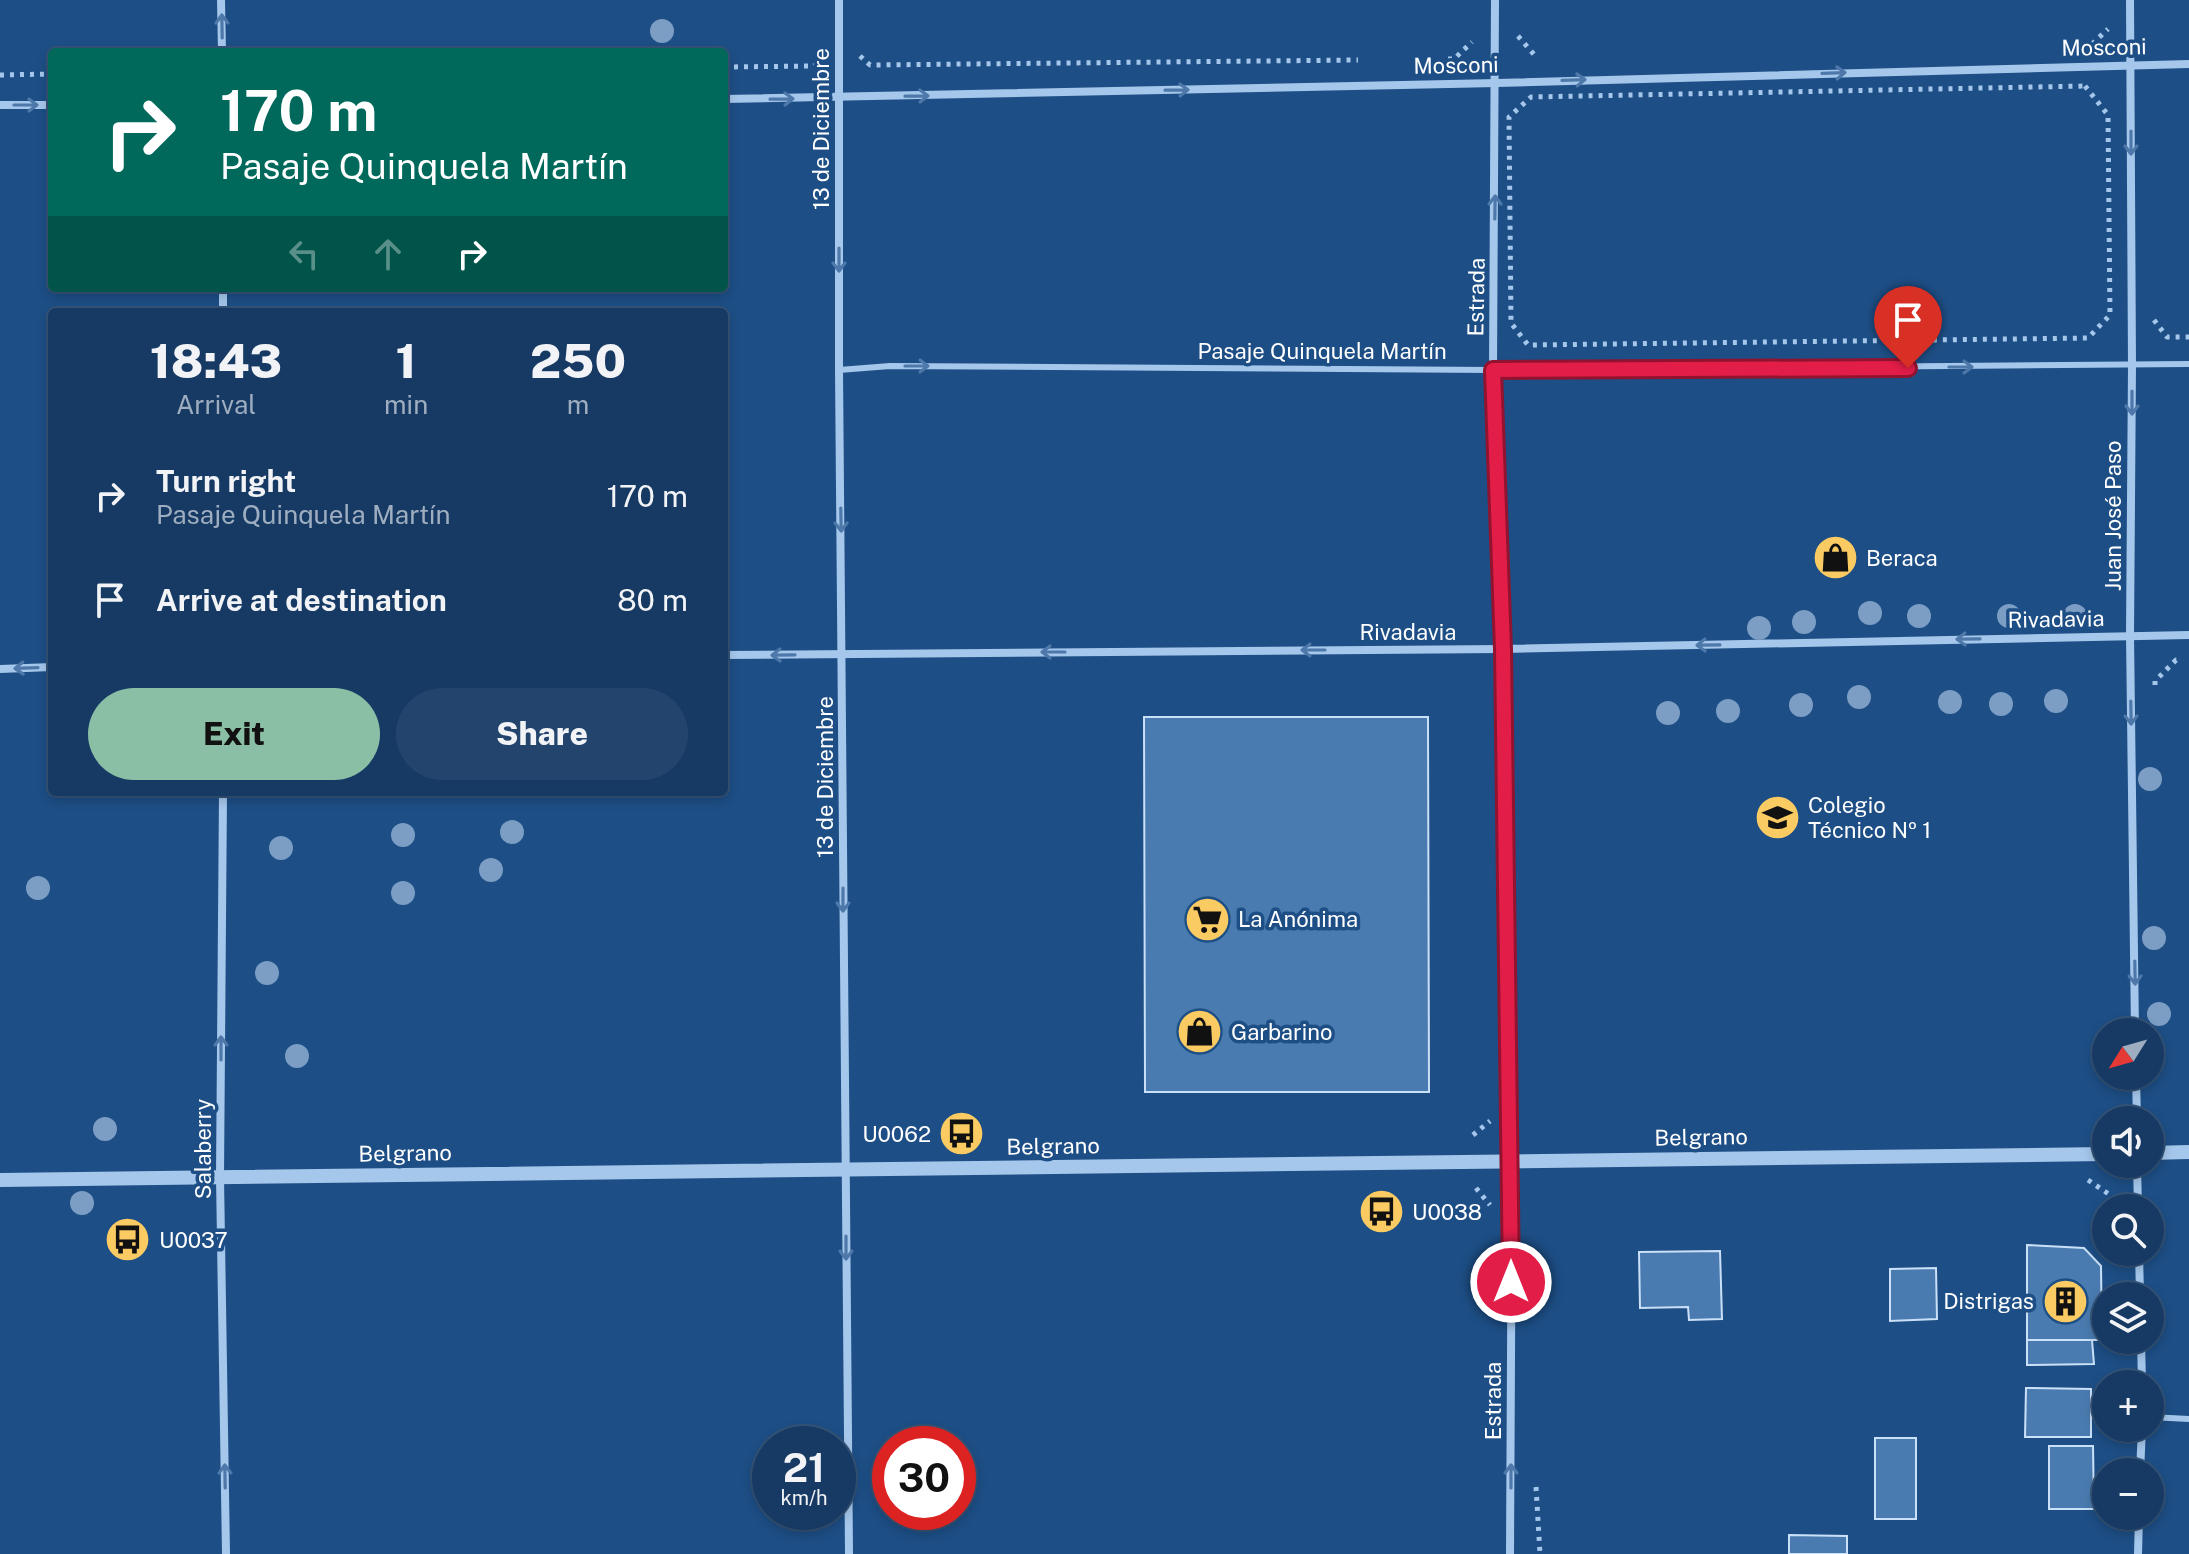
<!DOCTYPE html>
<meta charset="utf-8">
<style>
:root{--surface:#163a64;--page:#23456d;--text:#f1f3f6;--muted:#9eadbf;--line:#355478;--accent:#8abfa5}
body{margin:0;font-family:"Public Sans",sans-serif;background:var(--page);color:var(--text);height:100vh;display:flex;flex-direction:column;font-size:30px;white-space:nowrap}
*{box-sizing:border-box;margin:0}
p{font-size:26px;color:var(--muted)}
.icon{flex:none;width:44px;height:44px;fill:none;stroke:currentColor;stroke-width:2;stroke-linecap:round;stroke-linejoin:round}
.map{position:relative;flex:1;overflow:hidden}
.side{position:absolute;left:48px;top:308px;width:680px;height:488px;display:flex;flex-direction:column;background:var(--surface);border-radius:8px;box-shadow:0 4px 12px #0003,0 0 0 2px var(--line)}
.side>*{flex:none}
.hud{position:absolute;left:48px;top:48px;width:680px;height:244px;border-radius:8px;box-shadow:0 4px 12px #0003,0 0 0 2px var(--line);background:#00695c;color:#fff;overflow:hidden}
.needle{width:52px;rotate:233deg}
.fabs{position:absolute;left:2092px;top:1018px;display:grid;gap:16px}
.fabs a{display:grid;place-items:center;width:72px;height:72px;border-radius:50%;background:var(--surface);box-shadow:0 4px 12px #0003,0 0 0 2px var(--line);font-size:40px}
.speed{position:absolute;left:752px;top:1426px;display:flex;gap:16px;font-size:40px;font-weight:700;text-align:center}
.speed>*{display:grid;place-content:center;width:104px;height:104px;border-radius:50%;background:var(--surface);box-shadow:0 4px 12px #0003,0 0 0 2px var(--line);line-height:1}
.speed small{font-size:20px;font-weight:400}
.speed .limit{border:12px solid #d22;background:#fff;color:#111}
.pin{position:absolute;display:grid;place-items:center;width:68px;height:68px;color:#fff;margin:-82px -34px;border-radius:50% 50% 50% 0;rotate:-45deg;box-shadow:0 0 8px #0007}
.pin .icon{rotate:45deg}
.me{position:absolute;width:88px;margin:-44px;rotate:0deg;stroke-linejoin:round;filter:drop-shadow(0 0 6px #0008)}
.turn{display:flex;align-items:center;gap:28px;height:168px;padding:0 40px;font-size:36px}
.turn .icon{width:104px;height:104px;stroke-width:2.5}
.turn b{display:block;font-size:56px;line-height:68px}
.lanes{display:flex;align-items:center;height:76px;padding:0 40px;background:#0003;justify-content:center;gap:40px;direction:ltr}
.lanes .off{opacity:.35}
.eta{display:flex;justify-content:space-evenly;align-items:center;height:136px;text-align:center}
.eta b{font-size:48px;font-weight:800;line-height:56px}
.cta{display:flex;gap:16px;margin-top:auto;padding:16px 40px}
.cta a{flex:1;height:92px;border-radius:48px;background:var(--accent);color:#111;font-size:32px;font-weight:800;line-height:92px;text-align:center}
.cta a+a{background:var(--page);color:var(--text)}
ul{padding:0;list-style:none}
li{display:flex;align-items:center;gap:24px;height:104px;padding:0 40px}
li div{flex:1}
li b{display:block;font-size:30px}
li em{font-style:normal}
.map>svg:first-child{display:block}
.building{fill:#4a7bb0;stroke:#cae0f8;stroke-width:2}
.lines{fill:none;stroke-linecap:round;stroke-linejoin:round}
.path{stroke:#a5c7eb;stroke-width:5;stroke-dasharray:4 6;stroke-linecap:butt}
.service{stroke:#a5c7eb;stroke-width:6}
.minor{stroke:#a5c7eb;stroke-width:8}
.tertiary{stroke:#a5c7eb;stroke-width:14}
.tree{fill:#7c9ec4}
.oneway{stroke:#4d78a9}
.route-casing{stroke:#92132f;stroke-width:20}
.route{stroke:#e11d48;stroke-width:14}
.labels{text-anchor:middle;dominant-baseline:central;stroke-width:7;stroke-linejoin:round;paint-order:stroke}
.street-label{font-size:22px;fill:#fff;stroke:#1d4e85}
.poi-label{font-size:22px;fill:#fff;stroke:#1d4e85;text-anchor:start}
</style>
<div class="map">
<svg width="2189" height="1554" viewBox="0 0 2189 1554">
<rect width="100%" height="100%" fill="#1d4e85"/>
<!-- building -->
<g class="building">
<path d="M 1144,717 L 1428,717 L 1429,1092 L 1145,1092 Z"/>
<path d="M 2027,1245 L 2084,1248 L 2101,1266 L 2102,1340 L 2027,1340 Z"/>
<path d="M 1720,1251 L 1722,1319 L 1689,1320 L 1688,1307 L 1640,1308 L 1639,1252 Z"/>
<path d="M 1936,1268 L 1937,1319 L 1890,1321 L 1890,1269 Z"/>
<path d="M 2027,1340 L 2092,1340 L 2094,1364 L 2027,1365 Z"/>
<path d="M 2026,1388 L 2091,1389 L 2091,1437 L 2025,1437 Z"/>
<rect x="1875" y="1438" width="41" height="81"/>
<path d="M 2049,1446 L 2093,1446 L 2094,1509 L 2049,1509 Z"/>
<path d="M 1789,1535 L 1847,1536 L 1847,1554 L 1789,1554 Z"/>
</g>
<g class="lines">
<!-- path -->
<g class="path">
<path d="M 1518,36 L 1537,58"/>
<path d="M 2092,44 L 2108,29"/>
<path d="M 860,56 L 870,65 L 1358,60"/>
<path d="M 1448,59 L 1454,59 L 1472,42"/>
<path d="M 724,67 L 814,66 L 818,63"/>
<path d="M 0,75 L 52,74"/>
<path d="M 2085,86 L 2108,115 L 2110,315 L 2088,338 L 1528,345 L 1511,323 L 1509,117 L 1531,97 Z"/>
<path d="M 2154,320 L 2167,337 L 2189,337"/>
<path d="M 2155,685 L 2155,681 L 2176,660 L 2180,660"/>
<path d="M 1473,1135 L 1490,1121"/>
<path d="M 2088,1180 L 2116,1199"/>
<path d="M 1476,1188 L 1490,1205"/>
<path d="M 1536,1487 L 1540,1554"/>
</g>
<!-- service -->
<g class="service">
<path d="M 839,370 L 890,366 L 1493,370 L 2189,364"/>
<path d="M 2150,1417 L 2189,1419"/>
</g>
<!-- minor -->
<g class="minor">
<path d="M 221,0 L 222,52"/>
<path d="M 839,0 L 839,370 L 849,1554"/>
<path d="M 1495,0 L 1493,370 L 1503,649 L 1512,1161 L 1510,1554"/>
<path d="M 2130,0 L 2132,366 L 2130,635 L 2135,1032"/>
<path d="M 724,99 L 1497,83 L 2189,64"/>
<path d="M 0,105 L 52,105"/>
<path d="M 223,288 L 223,312"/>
<path d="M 724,655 L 1503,649 L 2189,635"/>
<path d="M 0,669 L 52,667"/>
<path d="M 223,792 L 220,1177 L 226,1554"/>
<path d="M 2136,1076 L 2137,1120"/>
<path d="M 2137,1164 L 2138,1208"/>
<path d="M 2139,1252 L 2140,1296"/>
<path d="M 2141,1340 L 2142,1384"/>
<path d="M 2140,1472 L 2142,1428"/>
<path d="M 2138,1554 L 2139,1516"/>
</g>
<!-- tertiary -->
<g class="tertiary">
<path d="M 2150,1153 L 2189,1152"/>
<path d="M 0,1180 L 2106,1154"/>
</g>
</g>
<!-- trees -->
<g class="tree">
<circle cx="662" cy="31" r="12"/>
<circle cx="1870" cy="613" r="12"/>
<circle cx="1919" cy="616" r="12"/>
<circle cx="2009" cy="616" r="12"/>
<circle cx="2075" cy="616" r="12"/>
<circle cx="1804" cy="622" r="12"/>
<circle cx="1759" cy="628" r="12"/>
<circle cx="1859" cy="697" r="12"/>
<circle cx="2056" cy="701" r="12"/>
<circle cx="1950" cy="702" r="12"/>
<circle cx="2001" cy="704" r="12"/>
<circle cx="1801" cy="705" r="12"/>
<circle cx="1728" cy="711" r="12"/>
<circle cx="1668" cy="713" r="12"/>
<circle cx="2150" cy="779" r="12"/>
<circle cx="512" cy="832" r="12"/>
<circle cx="403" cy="835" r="12"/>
<circle cx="281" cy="848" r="12"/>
<circle cx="491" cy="870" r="12"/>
<circle cx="38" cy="888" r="12"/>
<circle cx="403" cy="893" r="12"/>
<circle cx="2154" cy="938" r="12"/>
<circle cx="267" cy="973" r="12"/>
<circle cx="2159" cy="1014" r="12"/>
<circle cx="297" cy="1056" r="12"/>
<circle cx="105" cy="1129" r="12"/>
<circle cx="82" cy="1203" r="12"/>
</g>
<!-- one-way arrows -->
<defs><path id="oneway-shaft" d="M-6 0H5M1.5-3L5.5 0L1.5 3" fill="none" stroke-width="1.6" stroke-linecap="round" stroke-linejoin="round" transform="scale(2)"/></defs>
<g class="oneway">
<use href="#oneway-shaft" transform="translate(222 26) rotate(-91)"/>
<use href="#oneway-shaft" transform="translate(1834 73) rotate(-2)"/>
<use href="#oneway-shaft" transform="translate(1574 80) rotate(-2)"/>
<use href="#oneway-shaft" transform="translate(1177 90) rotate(-1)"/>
<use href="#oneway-shaft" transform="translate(917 96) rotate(-1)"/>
<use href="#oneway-shaft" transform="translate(782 99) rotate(-1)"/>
<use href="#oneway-shaft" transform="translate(26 105)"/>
<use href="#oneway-shaft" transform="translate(2131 143) rotate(90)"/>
<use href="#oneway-shaft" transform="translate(1495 207) rotate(-89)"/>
<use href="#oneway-shaft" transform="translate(839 260) rotate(90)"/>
<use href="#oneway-shaft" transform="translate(917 366)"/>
<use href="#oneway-shaft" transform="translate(1961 367)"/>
<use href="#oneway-shaft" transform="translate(2132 403) rotate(90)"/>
<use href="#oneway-shaft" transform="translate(841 520) rotate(89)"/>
<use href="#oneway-shaft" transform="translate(1968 639) rotate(179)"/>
<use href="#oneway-shaft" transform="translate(1708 645) rotate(179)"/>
<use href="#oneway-shaft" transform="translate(1313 650) rotate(180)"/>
<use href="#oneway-shaft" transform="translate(1053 652) rotate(180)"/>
<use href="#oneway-shaft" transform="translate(783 655) rotate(179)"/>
<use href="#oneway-shaft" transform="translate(26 668) rotate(178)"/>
<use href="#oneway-shaft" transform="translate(2131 713) rotate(89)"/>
<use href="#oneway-shaft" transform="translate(843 900) rotate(90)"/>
<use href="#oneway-shaft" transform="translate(2135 973) rotate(89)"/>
<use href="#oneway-shaft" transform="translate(221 1048) rotate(-90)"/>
<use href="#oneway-shaft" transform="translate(846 1248) rotate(90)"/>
<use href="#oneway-shaft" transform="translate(225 1476) rotate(-91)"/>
<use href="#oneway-shaft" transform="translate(1511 1476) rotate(-90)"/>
</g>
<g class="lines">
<defs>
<path id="route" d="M 1511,1282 L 1503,649 L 1493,370 L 1908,368"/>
</defs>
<!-- route casing -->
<use href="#route" class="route-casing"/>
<!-- route -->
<use href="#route" class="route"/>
</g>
<!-- icons -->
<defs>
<symbol id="shop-disc" viewBox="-11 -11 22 22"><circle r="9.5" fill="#faca63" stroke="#1d4e85"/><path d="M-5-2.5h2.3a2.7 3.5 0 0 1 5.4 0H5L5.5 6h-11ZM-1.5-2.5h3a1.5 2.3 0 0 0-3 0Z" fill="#111"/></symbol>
<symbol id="school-disc" viewBox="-11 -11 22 22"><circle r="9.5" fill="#faca63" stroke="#1d4e85"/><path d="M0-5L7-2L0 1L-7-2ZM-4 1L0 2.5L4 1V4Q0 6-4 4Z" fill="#111"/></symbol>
<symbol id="supermarket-disc" viewBox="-11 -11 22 22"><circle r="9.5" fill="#faca63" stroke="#1d4e85"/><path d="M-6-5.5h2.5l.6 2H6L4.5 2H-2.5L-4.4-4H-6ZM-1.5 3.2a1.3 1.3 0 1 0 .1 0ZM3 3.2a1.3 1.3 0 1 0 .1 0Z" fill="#111"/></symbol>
<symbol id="bus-disc" viewBox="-11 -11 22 22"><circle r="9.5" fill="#faca63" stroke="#1d4e85"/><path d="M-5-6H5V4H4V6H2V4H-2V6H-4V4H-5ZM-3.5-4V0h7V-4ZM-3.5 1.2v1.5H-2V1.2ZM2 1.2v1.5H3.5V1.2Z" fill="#111"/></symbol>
<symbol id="building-disc" viewBox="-11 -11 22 22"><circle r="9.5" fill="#faca63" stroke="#1d4e85"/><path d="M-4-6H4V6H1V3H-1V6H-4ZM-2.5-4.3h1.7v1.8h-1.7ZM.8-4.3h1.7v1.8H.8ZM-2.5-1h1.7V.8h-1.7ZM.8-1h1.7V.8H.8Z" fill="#111"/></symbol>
</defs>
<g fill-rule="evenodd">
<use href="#shop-disc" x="1810" y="532" width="51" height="51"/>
<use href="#school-disc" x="1752" y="792" width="51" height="51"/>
<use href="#supermarket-disc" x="1182" y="894" width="51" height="51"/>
<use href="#shop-disc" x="1174" y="1006" width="51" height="51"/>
<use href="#bus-disc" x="936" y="1108" width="51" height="51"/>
<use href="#bus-disc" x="1356" y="1186" width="51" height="51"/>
<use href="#bus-disc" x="102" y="1214" width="51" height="51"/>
<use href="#building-disc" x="2040" y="1276" width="51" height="51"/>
</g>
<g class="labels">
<!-- street labels -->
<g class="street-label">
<text transform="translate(2104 47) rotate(-1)">Mosconi</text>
<text transform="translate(1456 65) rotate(-1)">Mosconi</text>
<text transform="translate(821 129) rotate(-90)">13 de Diciembre</text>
<text transform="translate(1476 297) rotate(-89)">Estrada</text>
<text x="1322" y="351">Pasaje Quinquela Martín</text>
<text transform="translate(2113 516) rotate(-90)">Juan José Paso</text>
<text transform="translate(2056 619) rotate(-1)">Rivadavia</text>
<text x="1408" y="632">Rivadavia</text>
<text transform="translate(825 777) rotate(-90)">13 de Diciembre</text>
<text transform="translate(1701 1137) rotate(-1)">Belgrano</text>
<text transform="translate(1053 1146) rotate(-1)">Belgrano</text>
<text transform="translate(203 1149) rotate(-90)">Salaberry</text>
<text transform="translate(405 1153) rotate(-1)">Belgrano</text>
<text transform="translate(1493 1401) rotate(-90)">Estrada</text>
</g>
<!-- poi labels -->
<g class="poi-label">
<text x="1866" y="558">Beraca</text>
<text x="1808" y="805">Colegio<tspan x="1808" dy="25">Técnico Nº 1</tspan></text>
<text x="1238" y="919">La Anónima</text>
<text x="1231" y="1032">Garbarino</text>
<text x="931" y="1134" text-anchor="end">U0062</text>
<text x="1412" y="1212">U0038</text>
<text x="159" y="1240">U0037</text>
<text x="2034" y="1301" text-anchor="end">Distrigas</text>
</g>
</g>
</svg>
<div class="fabs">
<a><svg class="needle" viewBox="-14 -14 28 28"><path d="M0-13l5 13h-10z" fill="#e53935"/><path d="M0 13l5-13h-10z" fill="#9eadbf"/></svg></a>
<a><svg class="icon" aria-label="sound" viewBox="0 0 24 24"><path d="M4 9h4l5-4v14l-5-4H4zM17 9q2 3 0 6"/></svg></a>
<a><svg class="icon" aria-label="search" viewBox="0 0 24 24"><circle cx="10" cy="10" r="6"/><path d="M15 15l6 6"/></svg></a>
<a><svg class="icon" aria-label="layers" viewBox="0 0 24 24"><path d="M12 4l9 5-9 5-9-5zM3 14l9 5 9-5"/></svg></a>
<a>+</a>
<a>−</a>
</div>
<div class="speed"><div>21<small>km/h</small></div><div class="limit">30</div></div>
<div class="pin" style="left:1908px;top:368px;background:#d93025"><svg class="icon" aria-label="arrive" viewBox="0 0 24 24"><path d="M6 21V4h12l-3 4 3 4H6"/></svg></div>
<svg class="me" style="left:1511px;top:1282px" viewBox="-20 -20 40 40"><circle r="17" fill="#e11d48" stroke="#fff" stroke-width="3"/><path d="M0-11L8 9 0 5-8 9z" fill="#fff"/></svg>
<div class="hud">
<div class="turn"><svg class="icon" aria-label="right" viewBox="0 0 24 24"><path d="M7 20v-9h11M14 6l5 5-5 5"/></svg><div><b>170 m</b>Pasaje Quinquela Martín</div></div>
<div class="lanes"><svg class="icon off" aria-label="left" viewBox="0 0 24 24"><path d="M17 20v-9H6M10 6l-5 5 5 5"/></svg><svg class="icon off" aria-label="ahead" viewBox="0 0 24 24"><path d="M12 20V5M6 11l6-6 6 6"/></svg><svg class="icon" aria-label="right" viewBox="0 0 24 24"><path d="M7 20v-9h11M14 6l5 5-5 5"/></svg></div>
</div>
<section class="side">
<div class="eta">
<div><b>18:43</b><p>Arrival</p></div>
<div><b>1</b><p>min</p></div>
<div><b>250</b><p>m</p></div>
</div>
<ul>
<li><svg class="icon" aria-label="right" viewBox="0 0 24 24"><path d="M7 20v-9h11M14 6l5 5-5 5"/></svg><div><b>Turn right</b><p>Pasaje Quinquela Martín</p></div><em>170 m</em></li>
<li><svg class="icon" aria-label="arrive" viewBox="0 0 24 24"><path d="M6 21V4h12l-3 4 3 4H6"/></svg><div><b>Arrive at destination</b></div><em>80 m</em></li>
</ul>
<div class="cta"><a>Exit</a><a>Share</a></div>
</section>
</div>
